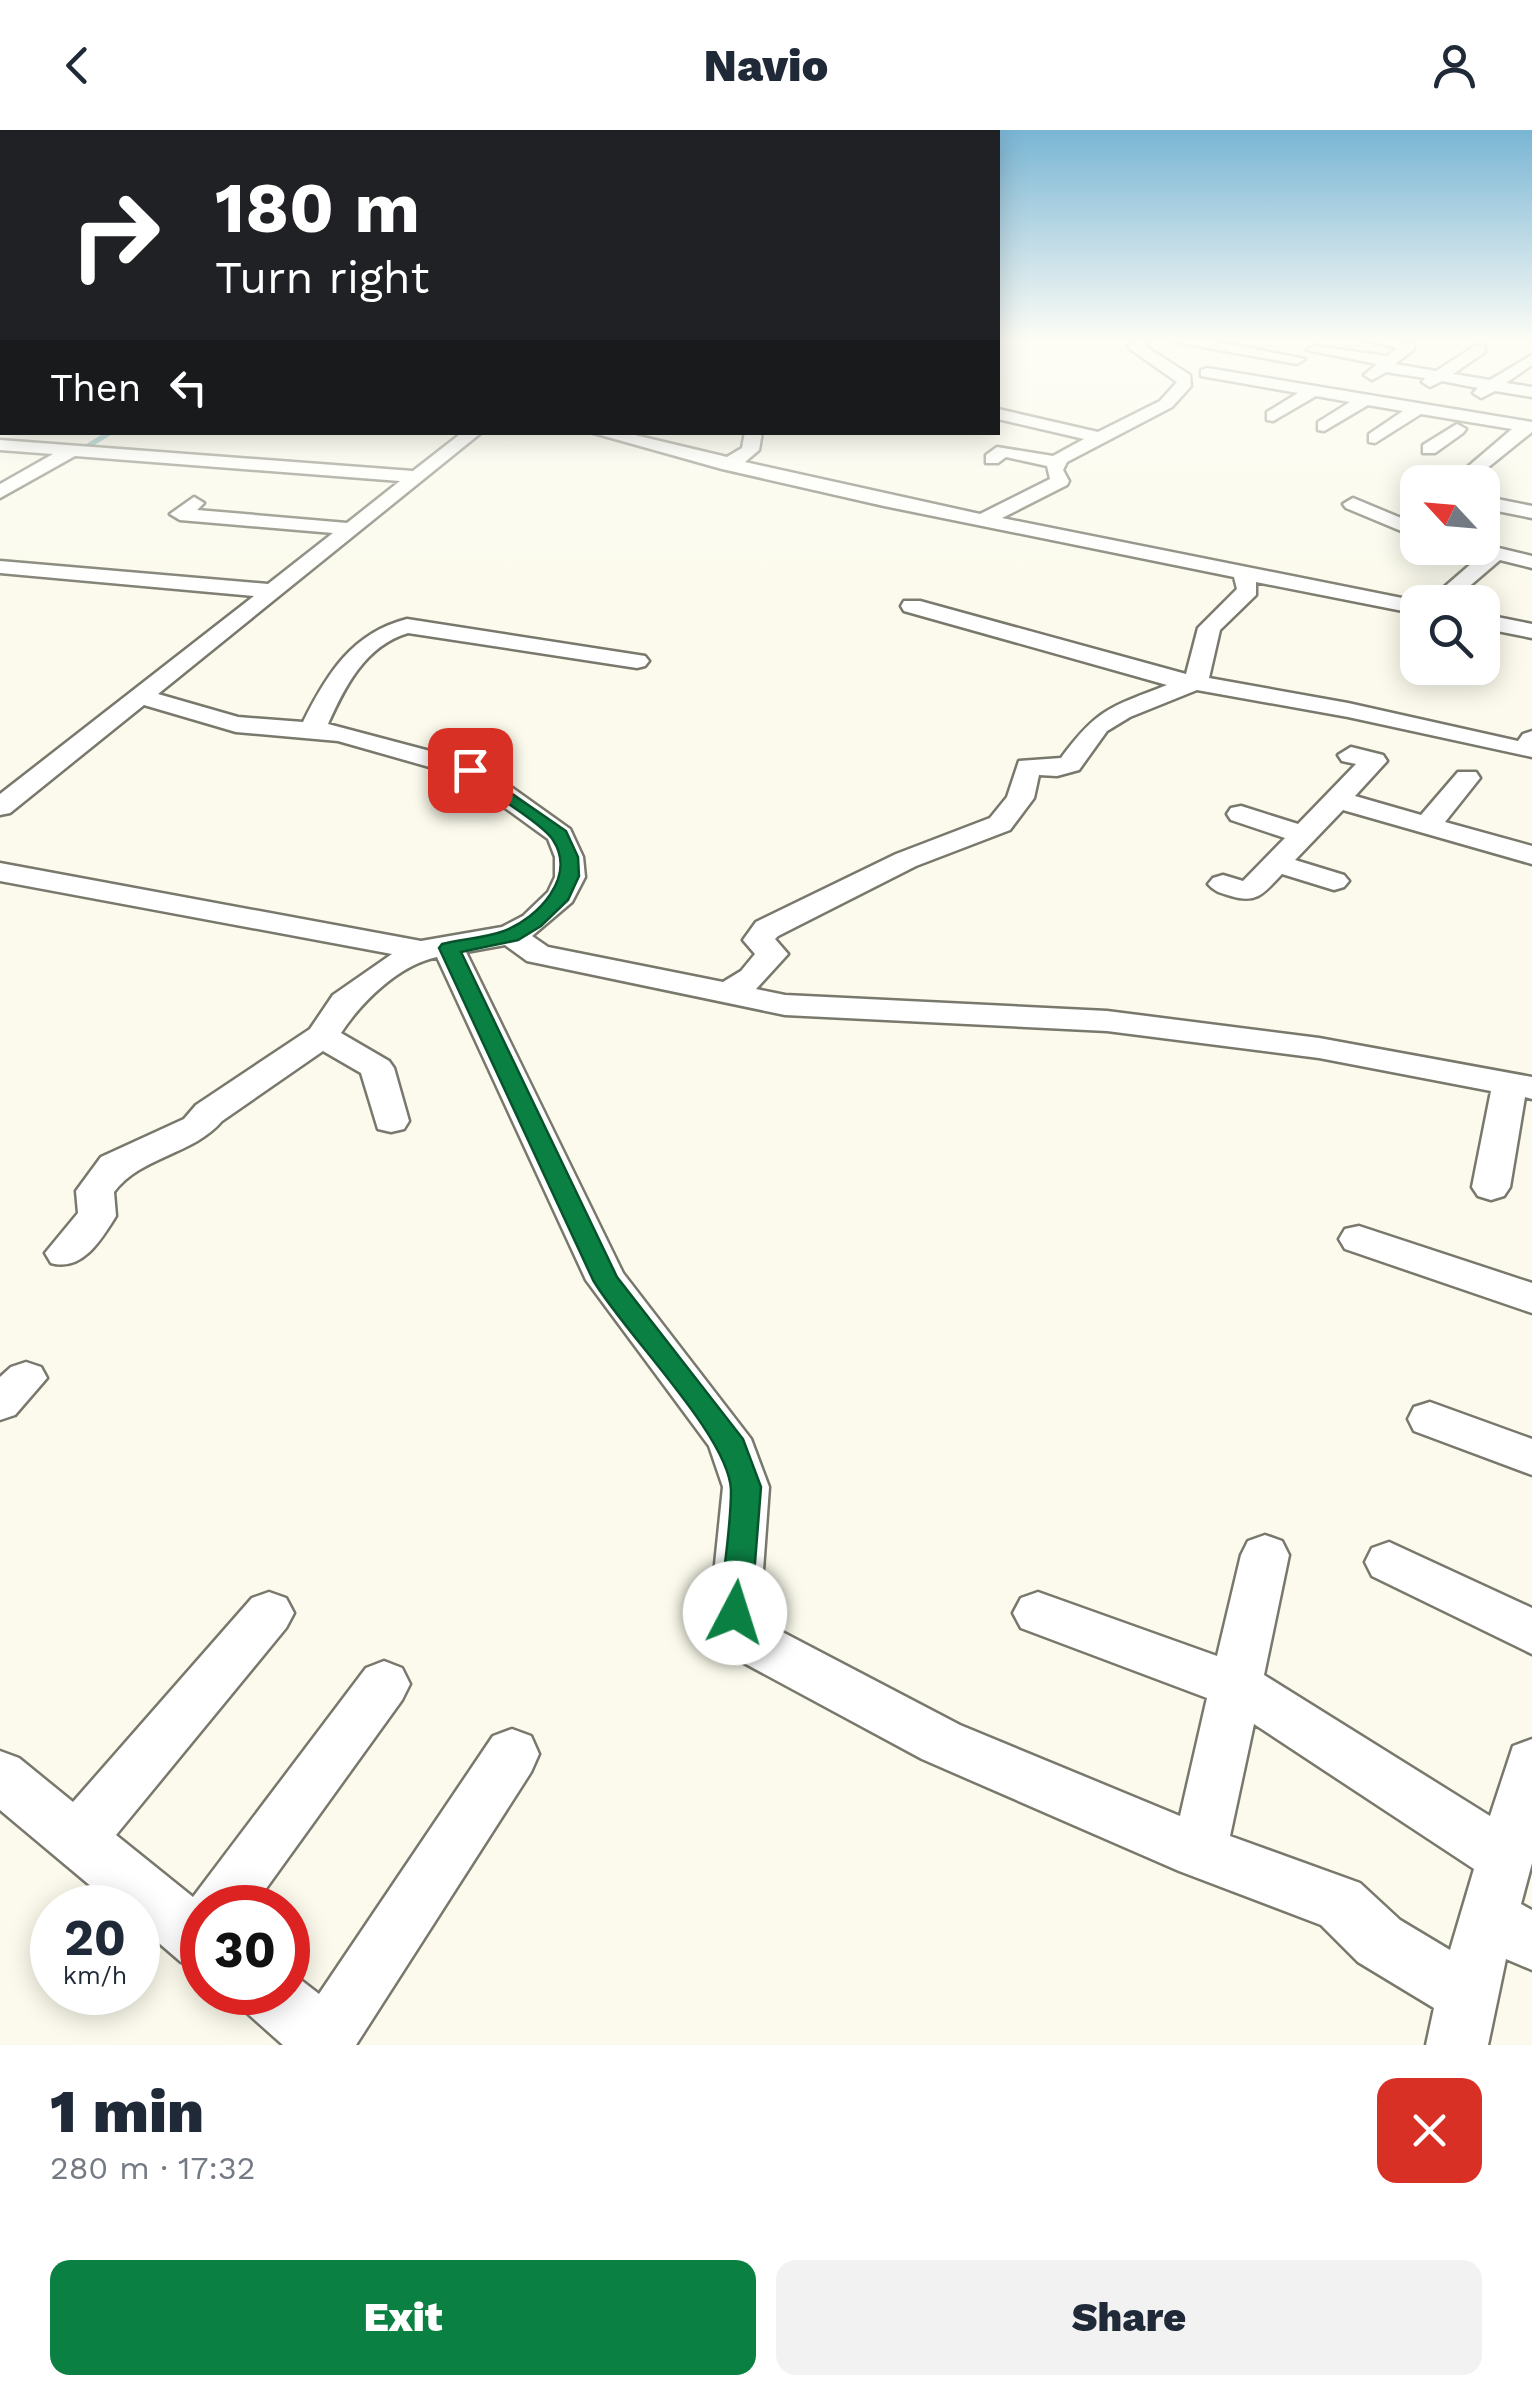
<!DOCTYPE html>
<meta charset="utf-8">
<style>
:root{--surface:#fff;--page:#f2f2f3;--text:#1f2937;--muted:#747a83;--accent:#0b8043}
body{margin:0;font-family:"Work Sans",sans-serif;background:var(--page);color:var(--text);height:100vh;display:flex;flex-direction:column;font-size:38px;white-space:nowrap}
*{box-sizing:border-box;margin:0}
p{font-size:32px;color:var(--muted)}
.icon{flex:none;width:55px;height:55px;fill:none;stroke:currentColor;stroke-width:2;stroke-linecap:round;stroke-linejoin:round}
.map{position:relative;height:1915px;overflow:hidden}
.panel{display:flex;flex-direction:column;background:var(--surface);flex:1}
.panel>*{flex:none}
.guide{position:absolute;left:0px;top:0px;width:1000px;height:305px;box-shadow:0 5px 25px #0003;background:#202124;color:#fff;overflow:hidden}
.needle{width:65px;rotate:296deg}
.buttons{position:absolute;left:1400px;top:335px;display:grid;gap:20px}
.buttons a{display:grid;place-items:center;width:100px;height:100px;border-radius:20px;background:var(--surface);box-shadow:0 5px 25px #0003;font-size:50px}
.speed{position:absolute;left:30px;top:1755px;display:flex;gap:20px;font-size:50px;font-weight:700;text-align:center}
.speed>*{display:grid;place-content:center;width:130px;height:130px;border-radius:50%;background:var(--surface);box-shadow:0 5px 25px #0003;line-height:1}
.speed small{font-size:25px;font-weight:400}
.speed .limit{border:15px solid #d22;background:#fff;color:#111}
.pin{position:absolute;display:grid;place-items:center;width:85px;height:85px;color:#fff;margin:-42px;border-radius:20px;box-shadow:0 5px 15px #0006}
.me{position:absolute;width:110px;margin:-55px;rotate:5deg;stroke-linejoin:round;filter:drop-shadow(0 0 8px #0008)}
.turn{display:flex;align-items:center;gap:35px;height:210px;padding:0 50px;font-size:45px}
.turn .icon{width:130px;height:130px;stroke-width:2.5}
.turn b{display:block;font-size:70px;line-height:85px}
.then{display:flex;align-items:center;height:95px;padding:0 50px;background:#0003;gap:20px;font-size:38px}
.round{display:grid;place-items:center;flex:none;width:105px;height:105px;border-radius:20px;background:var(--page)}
.summary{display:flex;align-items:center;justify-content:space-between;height:170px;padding:0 50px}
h1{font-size:60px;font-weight:800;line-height:75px}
.primary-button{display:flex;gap:20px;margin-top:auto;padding:20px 50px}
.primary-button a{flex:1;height:115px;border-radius:20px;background:var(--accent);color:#fff;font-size:40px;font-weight:800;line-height:115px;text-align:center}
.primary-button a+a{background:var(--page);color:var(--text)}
header{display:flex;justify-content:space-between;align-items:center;height:130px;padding:0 50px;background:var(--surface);font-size:45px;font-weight:800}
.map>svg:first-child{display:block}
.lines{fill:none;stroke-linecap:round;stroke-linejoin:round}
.stream{stroke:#72b6b6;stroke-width:5}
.minor-casing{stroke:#79786c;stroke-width:5}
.minor{fill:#fff;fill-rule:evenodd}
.route{fill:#0b8043;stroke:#07532c;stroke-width:2.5}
</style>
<header><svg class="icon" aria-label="back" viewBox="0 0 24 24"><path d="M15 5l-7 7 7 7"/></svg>Navio<svg class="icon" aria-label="person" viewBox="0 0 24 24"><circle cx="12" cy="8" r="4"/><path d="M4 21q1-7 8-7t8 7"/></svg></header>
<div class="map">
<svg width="1532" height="1915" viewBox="0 0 1532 1915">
<rect width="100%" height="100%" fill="#fbfaec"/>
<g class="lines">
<!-- stream -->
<path class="stream" d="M 83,319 L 111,302"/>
<defs>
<g id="minor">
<path d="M 1136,209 L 1152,209 L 1145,216 L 1190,245 L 1191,256 L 1172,277 L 1067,332 L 1063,340 L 1069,351 L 1067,355 L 1002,388 L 1422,472 L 1418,472 L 1418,484 L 1256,452 L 1256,465 L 1220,500 L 1209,548 L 1348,573 L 1518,611 L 1523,604 L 1532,601 L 1532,627 L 1348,587 L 1197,560 L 1130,587 L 1107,601 L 1079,640 L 1057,646 L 1039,645 L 1034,668 L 1010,700 L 916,736 L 778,806 L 775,809 L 788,824 L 756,859 L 785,865 L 1107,881 L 1319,908 L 1532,947 L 1532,969 L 1525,967 L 1510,1057 L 1504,1066 L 1491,1070 L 1478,1066 L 1472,1057 L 1491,961 L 1319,928 L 1107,901 L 785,885 L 527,831 L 505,815 L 466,822 L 623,1143 L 751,1309 L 769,1357 L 760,1482 L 767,1494 L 960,1595 L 1180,1686 L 1207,1568 L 1021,1498 L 1013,1483 L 1021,1468 L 1038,1462 L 1217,1526 L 1241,1425 L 1248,1411 L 1265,1405 L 1282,1411 L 1289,1425 L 1264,1545 L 1490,1686 L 1513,1616 L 1532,1609 L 1532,1733 L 1521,1774 L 1532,1780 L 1532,1840 L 1506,1829 L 1488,1915 L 1426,1915 L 1434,1878 L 1358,1832 L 1321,1795 L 1179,1741 L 922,1629 L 731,1526 L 710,1483 L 723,1357 L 709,1316 L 586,1150 L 437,827 C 399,835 362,871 341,903 L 389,931 L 394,938 L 409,991 L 404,999 L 391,1002 L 378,999 L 361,943 L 323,921 L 222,991 C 193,1025 141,1026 114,1062 L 116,1086 C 101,1110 82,1142 51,1133 L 45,1123 L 78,1083 L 76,1061 L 101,1027 L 184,989 L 196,975 L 310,899 L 333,865 L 392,824 L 0,751 L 0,733 L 421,811 L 502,797 L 523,786 L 548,762 L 555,747 L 555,727 L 548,709 L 461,646 L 338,611 L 236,602 L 144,575 L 10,683 L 0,685 L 0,664 L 254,466 L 0,443 L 0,431 L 268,454 L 333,403 L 180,390 L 170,384 L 194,367 L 204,373 L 197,380 L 347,393 L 400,351 L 75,326 L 0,368 L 0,354 L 53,324 L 0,320 L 0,310 L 413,341 L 463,302 L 482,302 L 158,564 L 238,587 L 303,592 C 327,544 352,503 407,489 L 645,526 L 649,531 L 645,536 L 637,538 L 408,503 C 365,516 345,556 328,594 L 479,634 L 570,699 L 583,727 L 585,747 L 572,772 L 532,806 L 548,817 L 723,852 L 741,841 L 755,824 L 743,810 L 756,792 L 896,724 L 990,688 L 1007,667 L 1019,631 L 1061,628 C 1098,578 1111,577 1167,555 L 904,481 L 901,476 L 904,471 L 920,471 L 1186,544 L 1198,498 L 1237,459 L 1234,447 L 884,376 L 722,339 L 590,302 L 622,302 L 727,327 L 742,318 L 745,302 L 762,302 L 759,320 L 745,332 L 980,384 L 1050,349 L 1047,336 L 1006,327 L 998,333 L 986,333 L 986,325 L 997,317 L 1053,326 L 1084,309 L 998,289 L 998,279 L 1098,302 L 1160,271 L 1177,252 L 1130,219 L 1128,216 ZM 1254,1594 L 1474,1739 L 1450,1820 L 1400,1790 L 1360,1753 L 1230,1706 Z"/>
<path d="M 1174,209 L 1205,209 L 1305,229 L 1297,234 L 1181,213 Z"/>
<path d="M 1362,209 L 1414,213 L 1414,219 L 1395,234 L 1436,241 L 1475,216 L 1485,216 L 1485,222 L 1453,244 L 1490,250 L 1532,225 L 1532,235 L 1506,253 L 1532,257 L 1532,267 L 1495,261 L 1481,268 L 1473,263 L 1478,258 L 1442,251 L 1430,257 L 1422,252 L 1425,248 L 1386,242 L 1372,250 L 1364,245 L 1377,234 L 1307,220 L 1314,216 L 1387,226 L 1397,218 Z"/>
<path d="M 2,236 L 2,246 L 0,247 L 0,237 Z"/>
<path d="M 1207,238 L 1532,292 L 1532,302 L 1470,352 L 1450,352 L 1512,299 L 1421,284 L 1375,313 L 1369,312 L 1369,304 L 1403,281 L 1368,275 L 1324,301 L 1318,300 L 1318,292 L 1350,272 L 1316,266 L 1273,291 L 1267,290 L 1267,282 L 1298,263 L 1201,246 L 1201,240 Z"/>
<rect x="0" y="279" width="2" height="10"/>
<path d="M 1457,294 L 1466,299 L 1463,303 L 1435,323 L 1423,323 L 1423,315 Z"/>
<path d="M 1482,366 L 1532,376 L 1532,388 L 1482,378 Z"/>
<path d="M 1353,368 L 1418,395 L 1418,408 L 1346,378 L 1343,374 Z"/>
<path d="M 1482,414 L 1532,426 L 1532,438 L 1500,430 L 1451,472 L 1427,472 L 1479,427 L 1465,418 L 1482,418 Z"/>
<path d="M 1482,484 L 1532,494 L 1532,508 L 1482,498 Z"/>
<path d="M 1351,617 L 1383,625 L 1387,631 L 1355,666 L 1421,685 L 1458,642 L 1476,642 L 1480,648 L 1445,692 L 1532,716 L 1532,734 L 1343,680 L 1295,730 L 1344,745 L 1349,751 L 1344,757 L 1334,760 L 1282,744 C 1264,763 1257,774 1231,766 C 1221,763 1215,762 1208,754 L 1213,748 L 1223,745 L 1243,751 L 1285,708 L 1231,690 L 1227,684 L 1231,678 L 1241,676 L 1298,694 L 1356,634 L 1342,631 L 1338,625 Z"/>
<path d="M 1359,1096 L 1532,1153 L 1532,1183 L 1345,1119 L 1339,1109 L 1345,1099 Z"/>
<path d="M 26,1232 L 41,1237 L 47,1248 L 15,1285 L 0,1290 L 0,1247 L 11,1237 Z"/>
<path d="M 1430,1272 L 1532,1309 L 1532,1345 L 1414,1301 L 1408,1289 L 1414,1277 Z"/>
<path d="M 1389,1412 L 1532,1478 L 1532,1524 L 1372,1446 L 1365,1432 L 1372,1418 Z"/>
<path d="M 269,1462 L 286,1468 L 294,1483 L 286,1498 L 116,1705 L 193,1767 L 366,1538 L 384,1531 L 402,1538 L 410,1554 L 402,1570 L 252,1778 L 202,1778 L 202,1840 L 181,1832 L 138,1795 L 138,1778 L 117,1778 L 0,1680 L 0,1621 L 19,1628 L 73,1672 L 252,1468 Z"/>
<path d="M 512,1599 L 531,1606 L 539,1624 L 531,1642 L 356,1915 L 283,1915 L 247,1883 L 238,1862 L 288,1862 L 288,1840 L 319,1864 L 493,1606 Z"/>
</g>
</defs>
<!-- minor casing -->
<use href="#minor" class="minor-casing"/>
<!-- minor -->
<use href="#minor" class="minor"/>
</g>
<!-- sky -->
<linearGradient id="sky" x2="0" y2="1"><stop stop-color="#79b5d4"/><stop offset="0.44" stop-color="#fdfdf6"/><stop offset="1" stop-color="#fdfdf6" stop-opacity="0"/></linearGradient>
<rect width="1532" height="477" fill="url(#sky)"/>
<!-- route -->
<path class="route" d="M 470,635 L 566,701 L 578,727 L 579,746 L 568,770 L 541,796 L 518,810 L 461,822 L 617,1147 L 743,1309 L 761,1357 L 751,1483 L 746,1493 L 735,1497 L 724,1493 L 719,1483 C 723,1443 731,1400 731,1360 C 729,1306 624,1203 593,1150 L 439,818 L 442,814 C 462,809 485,808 504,801 C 538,788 577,747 553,710 C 542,693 483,658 464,644 L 464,637 Z"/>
</svg>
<div class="buttons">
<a><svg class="needle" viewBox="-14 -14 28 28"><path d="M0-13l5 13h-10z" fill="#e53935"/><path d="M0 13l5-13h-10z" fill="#747a83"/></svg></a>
<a><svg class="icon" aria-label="search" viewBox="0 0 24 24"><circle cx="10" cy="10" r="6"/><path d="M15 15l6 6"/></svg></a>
</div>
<div class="speed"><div>20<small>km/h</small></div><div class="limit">30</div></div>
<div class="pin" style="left:470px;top:640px;background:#d93025"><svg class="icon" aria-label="arrive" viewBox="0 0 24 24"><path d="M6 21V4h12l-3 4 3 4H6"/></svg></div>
<svg class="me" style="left:735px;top:1483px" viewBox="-20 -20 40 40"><circle r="19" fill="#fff"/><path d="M0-13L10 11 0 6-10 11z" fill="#0b8043"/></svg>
<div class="guide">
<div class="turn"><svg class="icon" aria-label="right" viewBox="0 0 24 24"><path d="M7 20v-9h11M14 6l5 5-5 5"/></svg><div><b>180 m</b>Turn right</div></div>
<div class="then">Then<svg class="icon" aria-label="left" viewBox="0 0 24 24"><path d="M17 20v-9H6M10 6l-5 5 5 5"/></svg></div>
</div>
</div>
<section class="panel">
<div class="summary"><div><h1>1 min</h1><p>280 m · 17:32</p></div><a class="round" style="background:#d93025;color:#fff"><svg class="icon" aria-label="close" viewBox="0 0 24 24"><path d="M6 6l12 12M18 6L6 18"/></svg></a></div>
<div class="primary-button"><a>Exit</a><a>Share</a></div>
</section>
